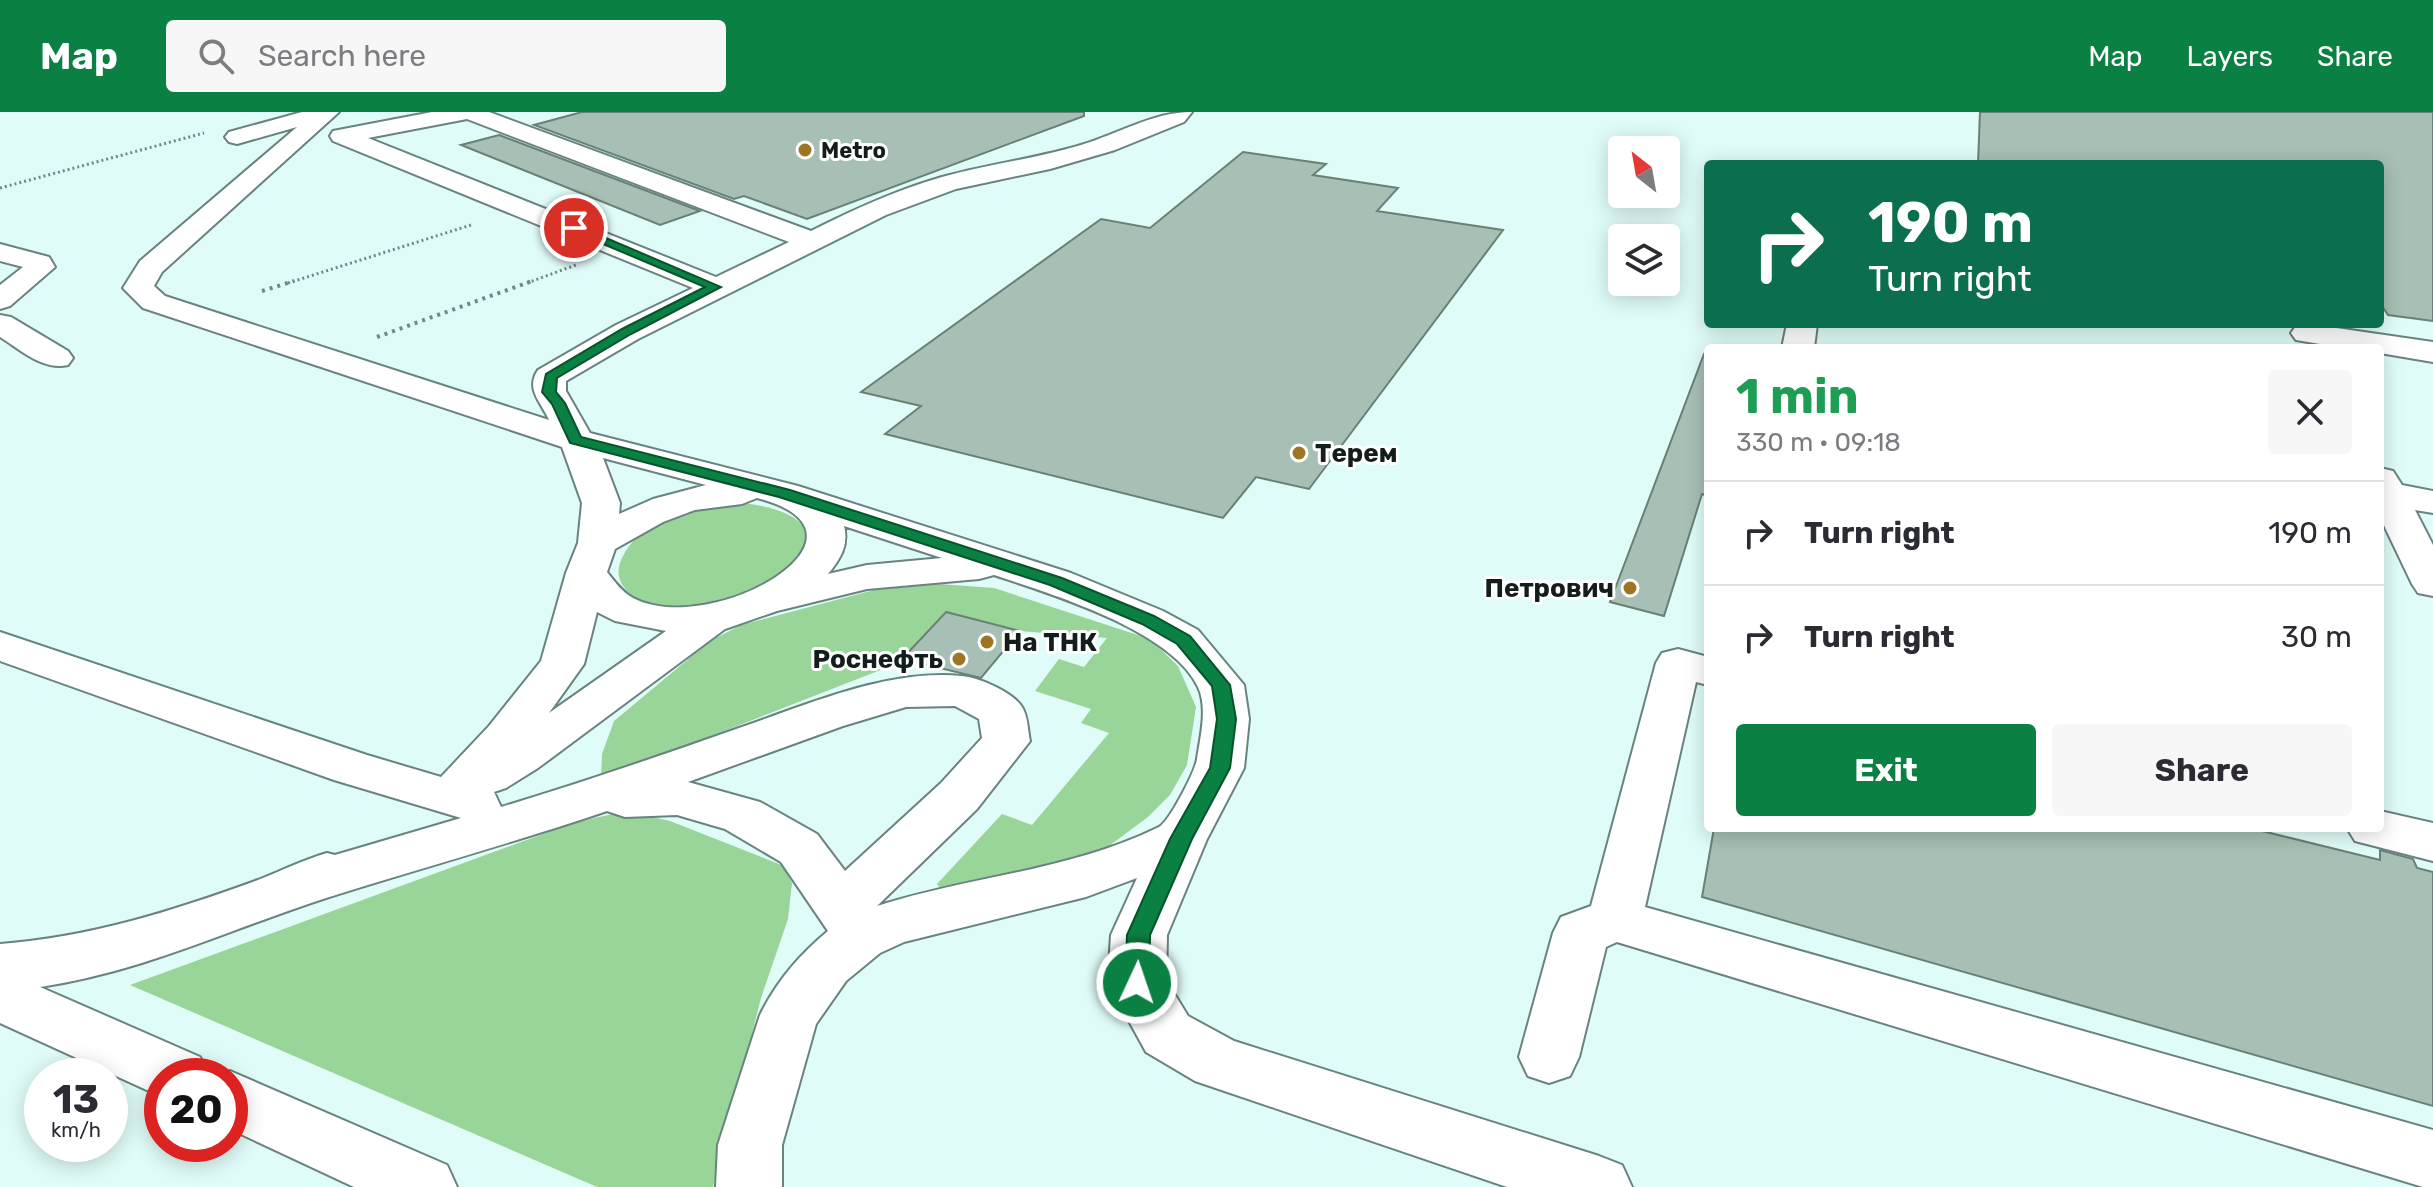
<!DOCTYPE html>
<meta charset="utf-8">
<style>
:root{--surface:#fff;--page:#f7f7f7;--text:#2b2b33;--muted:#7c7c81;--line:#e1e1e2;--accent:#0b8043}
body{margin:0;font-family:Rubik,sans-serif;background:var(--page);color:var(--text);height:100vh;display:flex;flex-direction:column;font-size:30px;white-space:nowrap}
*{box-sizing:border-box;margin:0}
p{font-size:26px;color:var(--muted)}
.icon{flex:none;width:44px;height:44px;fill:none;stroke:currentColor;stroke-width:2;stroke-linecap:round;stroke-linejoin:round}
.map{position:relative;flex:1;overflow:hidden}
.drawer{position:absolute;left:1704px;top:232px;width:680px;height:488px;display:flex;flex-direction:column;background:var(--surface);border-radius:8px;box-shadow:0 4px 20px #0003}
.drawer>*{flex:none}
.top-card{position:absolute;left:1704px;top:48px;width:680px;height:168px;border-radius:8px;box-shadow:0 4px 20px #0003;background:#0b6e4f;color:#fff;overflow:hidden}
.needle{width:52px;rotate:329deg}
.tools{position:absolute;left:1608px;top:24px;display:grid;gap:16px}
.tools a{display:grid;place-items:center;width:72px;height:72px;border-radius:8px;background:var(--surface);box-shadow:0 4px 20px #0003;font-size:40px}
.speed{position:absolute;left:24px;top:946px;display:flex;gap:16px;font-size:40px;font-weight:700;text-align:center}
.speed>*{display:grid;place-content:center;width:104px;height:104px;border-radius:50%;background:var(--surface);box-shadow:0 4px 20px #0003;line-height:1}
.speed small{font-size:20px;font-weight:400}
.speed .limit{border:12px solid #d22;background:#fff;color:#111}
.pin{position:absolute;display:grid;place-items:center;width:68px;height:68px;color:#fff;margin:-34px;border:4px solid #fff;border-radius:50%;box-shadow:0 2px 8px #0007}
.me{position:absolute;width:88px;margin:-44px;rotate:3deg;stroke-linejoin:round;filter:drop-shadow(0 0 6px #0008)}
.turn{display:flex;align-items:center;gap:28px;height:168px;padding:0 32px;font-size:36px}
.turn .icon{width:104px;height:104px;stroke-width:2.5}
.turn b{display:block;font-size:56px;line-height:68px}
.round{display:grid;place-items:center;flex:none;width:84px;height:84px;border-radius:8px;background:var(--page)}
.overview{display:flex;align-items:center;justify-content:space-between;height:136px;padding:0 32px}
h1{font-size:48px;font-weight:700;line-height:60px;color:#1e9e55}
.button{display:flex;gap:16px;margin-top:auto;padding:16px 32px}
.button a{flex:1;height:92px;border-radius:8px;background:var(--accent);color:#fff;font-size:32px;font-weight:700;line-height:92px;text-align:center}
.button a+a{background:var(--page);color:var(--text)}
ul{padding:0;list-style:none}
li{display:flex;align-items:center;gap:24px;height:104px;padding:0 32px;border-top:2px solid var(--line)}
li div{flex:1}
li b{display:block;font-size:30px}
li em{font-style:normal}
header{display:flex;align-items:center;gap:48px;box-sizing:border-box;height:112px;padding:0 40px;background:var(--accent);color:#fff}
header strong{font-size:38px}
nav{display:flex;gap:44px;margin-inline-start:auto;font-size:28px}
.search{width:560px;height:72px;background:var(--page);display:flex;align-items:center;gap:20px;box-sizing:border-box;padding:0 28px;border-radius:8px;color:var(--muted);font-size:30px}
.map>svg:first-child{display:block}
.green{fill:#99d499}
.building{fill:#a7bfb4;stroke:#6a8075;stroke-width:2}
.lines{fill:none;stroke-linecap:round;stroke-linejoin:round}
.minor-casing{stroke:#698380;stroke-width:4}
.path-far1{stroke:#748784;stroke-width:3;stroke-dasharray:2 3;stroke-linecap:butt}
.path{stroke:#748784;stroke-width:4;stroke-dasharray:3 5;stroke-linecap:butt}
.minor{fill:#fff;fill-rule:evenodd}
.route{fill:#0b8043;stroke:#07532c;stroke-width:2}
.poi-dot{fill:#9e7523;stroke:#fff;stroke-width:3}
.labels{text-anchor:middle;dominant-baseline:central;stroke-width:6;stroke-linejoin:round;paint-order:stroke}
.far-poi-label{font-size:22px;font-weight:bold;fill:#131e1c;stroke:#fff;text-anchor:start}
.poi-label{font-size:26px;font-weight:bold;fill:#131e1c;stroke:#fff;text-anchor:start}
</style>
<header>
<strong>Map</strong>
<div class="search"><svg class="icon" aria-label="search" viewBox="0 0 24 24"><circle cx="10" cy="10" r="6"/><path d="M15 15l6 6"/></svg>Search here</div>
<nav><a>Map</a><a>Layers</a><a>Share</a></nav>
</header>
<div class="map">
<svg width="2433" height="1075" viewBox="0 0 2433 1075">
<rect width="100%" height="100%" fill="#e0fcf8"/>
<!-- green -->
<g class="green">
<path d="M 741,391 C 778,394 836,412 791,454 C 784,461 776,470 768,475 C 737,492 637,512 620,468 C 617,460 619,451 623,444 C 644,403 699,394 741,391 Z"/>
<path d="M 940,472 L 994,476 L 1150,527 L 1178,554 L 1196,595 L 1187,653 L 1170,683 L 1148,705 L 1090,748 L 941,778 L 937,772 L 1002,702 L 1032,713 L 1109,621 L 1081,611 L 1091,597 L 1035,579 L 1059,547 L 1084,555 L 1107,526 L 1020,519 L 946,500 L 903,546 L 919,543 L 601,667 L 602,642 L 614,609 L 710,529 L 741,513 L 874,478 Z"/>
<path d="M 627,699 L 670,709 L 784,754 L 792,771 L 788,807 L 761,886 L 713,1075 L 597,1075 L 130,873 L 576,710 Z"/>
</g>
<!-- building -->
<g class="building">
<path d="M 582,0 L 1084,0 L 1084,4 L 807,107 L 744,84 L 734,87 L 534,13 Z"/>
<path d="M 1980,0 L 2433,0 L 2433,209 L 2388,203 L 2380,191 L 2380,52 L 1978,52 Z"/>
<path d="M 499,23 L 700,99 L 660,113 L 461,33 Z"/>
<path d="M 1243,40 L 1326,52 L 1313,63 L 1398,76 L 1377,99 L 1503,118 L 1309,377 L 1256,365 L 1223,406 L 885,322 L 921,294 L 861,280 L 1101,107 L 1150,116 Z"/>
<path d="M 1704,242 L 1708,243 L 1708,384 L 1702,382 L 1664,504 L 1610,490 Z"/>
<path d="M 946,500 L 1020,519 L 981,566 L 902,547 Z"/>
<path d="M 1714,716 L 2250,716 L 2380,748 L 2380,738 L 2413,747 L 2417,756 L 2433,760 L 2433,994 L 1702,785 Z"/>
</g>
<g class="lines">
<defs>
<g id="minor">
<path d="M 302,0 L 339,0 L 162,160 L 154,174 L 165,184 L 549,308 C 541,290 525,277 538,258 L 616,213 L 693,176 L 333,29 L 330,24 L 333,19 L 432,0 L 489,0 L 811,119 C 853,98 896,78 942,65 C 988,52 1035,47 1081,33 C 1118,22 1153,0 1192,0 L 1184,10 L 1115,38 L 1050,57 L 956,77 L 886,103 L 638,227 L 566,269 L 566,279 L 590,321 L 798,374 L 1071,461 L 1163,499 L 1198,518 L 1244,573 L 1249,607 L 1244,656 L 1207,727 L 1167,823 L 1166,868 L 1188,904 L 1234,929 L 1599,1044 L 1622,1053 L 1632,1075 L 1507,1075 L 1195,969 L 1146,940 L 1108,871 L 1111,823 L 1137,766 L 1086,785 L 904,830 L 880,841 L 846,869 L 816,912 L 782,1033 L 782,1075 L 716,1075 L 718,1033 L 760,903 C 776,870 800,842 828,819 L 781,750 L 725,717 L 677,703 L 625,705 L 607,699 C 513,731 417,757 323,787 C 225,819 145,859 40,875 L 200,945 L 209,964 L 162,964 L 162,985 L 0,911 L 0,832 C 91,825 173,799 258,768 C 281,759 303,748 327,741 L 335,743 L 461,706 L 334,668 L 0,549 L 0,520 L 367,643 L 441,665 L 489,614 L 541,549 L 566,461 L 578,431 L 582,391 L 562,335 L 143,196 L 123,176 L 140,149 L 297,15 L 237,32 L 229,30 L 225,25 L 229,20 ZM 467,7 L 789,130 L 716,165 L 368,26 ZM 603,346 L 706,373 L 653,387 L 619,402 L 620,391 ZM 757,386 C 895,422 711,527 633,486 C 622,480 614,469 607,460 L 615,437 L 663,410 L 695,398 L 742,392 ZM 844,414 L 942,446 L 867,453 L 828,462 C 840,447 849,434 844,414 ZM 994,463 C 1051,482 1171,518 1198,575 C 1208,596 1200,626 1197,647 C 1195,660 1169,710 1159,715 C 1070,759 970,764 877,794 L 977,697 L 1030,629 C 1028,620 1028,608 1024,599 C 1017,581 980,566 962,564 C 890,556 806,593 739,616 C 660,644 581,671 501,695 L 494,680 L 506,676 L 538,656 L 725,517 L 777,499 L 867,477 L 979,467 ZM 597,500 L 615,509 L 666,519 L 549,601 L 584,552 ZM 955,594 L 979,607 L 982,626 L 941,671 L 845,759 L 817,722 L 760,690 L 688,670 L 843,614 L 906,595 Z"/>
<path d="M 0,132 L 49,145 L 55,155 L 10,194 L 0,197 L 0,173 L 23,155 L 0,149 Z"/>
<path d="M 0,203 L 11,205 L 68,239 L 73,246 L 68,253 C 43,259 21,238 0,225 Z"/>
<path d="M 1787,212 L 1817,212 L 1814,236 L 1782,236 Z"/>
<path d="M 2309,212 L 2433,230 L 2433,250 L 2380,241 L 2380,236 L 2344,236 L 2296,228 L 2291,221 L 2296,214 Z"/>
<path d="M 2380,356 L 2393,359 L 2402,373 L 2433,379 L 2433,401 L 2415,398 L 2433,433 L 2433,484 L 2418,481 L 2412,472 L 2380,405 Z"/>
<path d="M 1678,537 L 1708,545 L 1708,573 L 1696,570 L 1645,795 L 2433,1018 L 2433,1075 L 2423,1075 L 1617,830 L 1606,835 L 1579,945 L 1570,964 L 1549,971 L 1528,964 L 1519,945 L 1553,821 L 1561,805 L 1591,794 L 1656,551 L 1662,541 Z"/>
<path d="M 2380,699 L 2433,711 L 2433,749 L 2355,729 L 2347,716 L 2380,716 Z"/>
<path d="M 230,959 L 447,1053 L 457,1075 L 354,1075 L 230,1017 L 230,964 L 217,964 Z"/>
</g>
</defs>
<!-- minor casing -->
<use href="#minor" class="minor-casing"/>
<!-- path-far1 -->
<g class="path-far1">
<path d="M 0,76 L 204,21"/>
<path d="M 288,171 L 471,113"/>
<path d="M 527,171 L 576,153"/>
</g>
<!-- path -->
<g class="path">
<path d="M 262,179 L 294,169"/>
<path d="M 377,225 L 532,169"/>
</g>
<!-- minor -->
<use href="#minor" class="minor"/>
</g>
<!-- route -->
<path class="route" d="M 570,114 L 578,114 L 721,175 L 631,222 L 557,266 L 556,280 L 565,291 L 581,325 L 790,378 L 1062,466 L 1154,504 L 1190,524 L 1230,573 L 1236,607 L 1230,656 L 1192,727 L 1150,823 L 1149,871 L 1145,878 L 1137,881 L 1128,878 L 1125,871 L 1127,823 L 1170,727 L 1210,656 L 1217,607 L 1212,574 L 1177,532 L 1142,512 L 1050,473 L 779,385 L 570,331 L 552,292 L 542,280 L 546,262 L 622,217 L 705,175 L 570,118 Z"/>
<!-- markers -->
<g class="poi-dot">
<circle cx="805" cy="38" r="8"/>
<circle cx="1299" cy="341" r="8"/>
<circle cx="1630" cy="476" r="8"/>
<circle cx="987" cy="530" r="8"/>
<circle cx="959" cy="547" r="8"/>
</g>
<g class="labels">
<!-- far-poi labels -->
<g class="far-poi-label">
<text x="821" y="38">Metro</text>
</g>
<!-- poi labels -->
<g class="poi-label">
<text x="1315" y="341">Терем</text>
<text x="1614" y="476" text-anchor="end">Петрович</text>
<text x="1003" y="530">На ТНК</text>
<text x="943" y="547" text-anchor="end">Роснефть</text>
</g>
</g>
</svg>
<div class="tools">
<a><svg class="needle" viewBox="-14 -14 28 28"><path d="M0-13l5 13h-10z" fill="#e53935"/><path d="M0 13l5-13h-10z" fill="#7c7c81"/></svg></a>
<a><svg class="icon" aria-label="layers" viewBox="0 0 24 24"><path d="M12 4l9 5-9 5-9-5zM3 14l9 5 9-5"/></svg></a>
</div>
<div class="speed"><div>13<small>km/h</small></div><div class="limit">20</div></div>
<div class="pin" style="left:574px;top:116px;background:#d93025"><svg class="icon" aria-label="arrive" viewBox="0 0 24 24"><path d="M6 21V4h12l-3 4 3 4H6"/></svg></div>
<svg class="me" style="left:1137px;top:871px" viewBox="-20 -20 40 40"><circle r="17" fill="#0b8043" stroke="#fff" stroke-width="3"/><path d="M0-11L8 9 0 5-8 9z" fill="#fff"/></svg>
<div class="top-card">
<div class="turn"><svg class="icon" aria-label="right" viewBox="0 0 24 24"><path d="M7 20v-9h11M14 6l5 5-5 5"/></svg><div><b>190 m</b>Turn right</div></div>
</div>
<section class="drawer">
<div class="overview"><div><h1>1 min</h1><p>330 m · 09:18</p></div><a class="round"><svg class="icon" aria-label="close" viewBox="0 0 24 24"><path d="M6 6l12 12M18 6L6 18"/></svg></a></div>
<ul>
<li><svg class="icon" aria-label="right" viewBox="0 0 24 24"><path d="M7 20v-9h11M14 6l5 5-5 5"/></svg><div><b>Turn right</b></div><em>190 m</em></li>
<li><svg class="icon" aria-label="right" viewBox="0 0 24 24"><path d="M7 20v-9h11M14 6l5 5-5 5"/></svg><div><b>Turn right</b></div><em>30 m</em></li>
</ul>
<div class="button"><a>Exit</a><a>Share</a></div>
</section>
</div>
